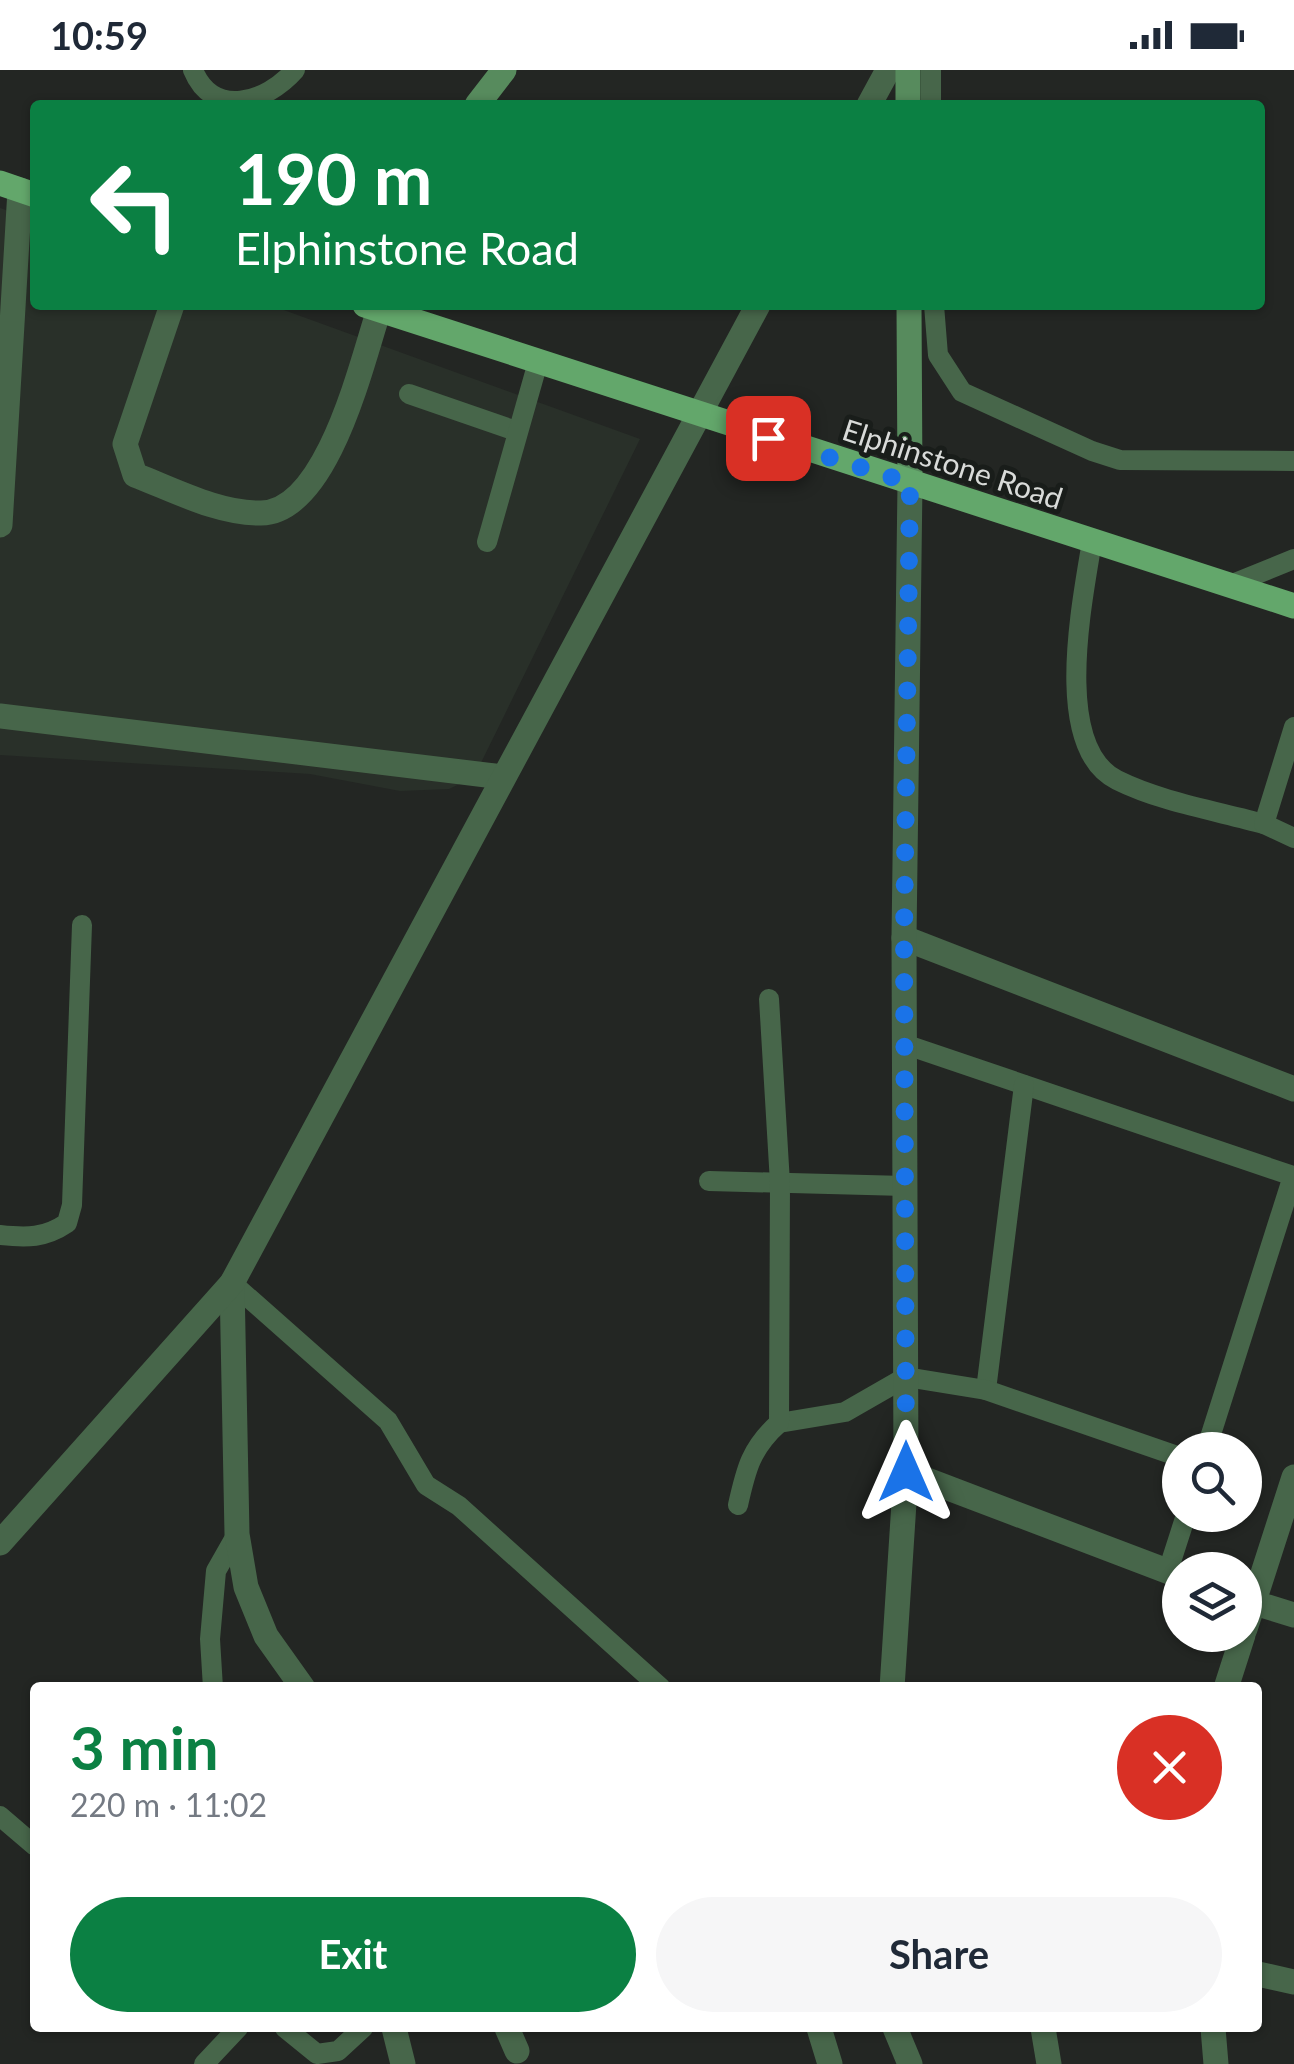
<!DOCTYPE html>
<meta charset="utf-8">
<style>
:root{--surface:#fff;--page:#f6f6f7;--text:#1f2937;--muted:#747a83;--accent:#0b8043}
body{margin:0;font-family:Lato,sans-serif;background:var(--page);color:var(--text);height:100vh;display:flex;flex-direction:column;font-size:38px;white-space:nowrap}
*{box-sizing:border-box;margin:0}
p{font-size:32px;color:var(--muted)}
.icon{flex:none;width:55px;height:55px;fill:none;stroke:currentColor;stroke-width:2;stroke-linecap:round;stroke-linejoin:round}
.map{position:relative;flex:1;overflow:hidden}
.details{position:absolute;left:30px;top:1612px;width:1232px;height:350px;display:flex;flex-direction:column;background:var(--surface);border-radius:10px;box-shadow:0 2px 8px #0004}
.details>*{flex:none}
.hud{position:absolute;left:30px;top:30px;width:1235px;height:210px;border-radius:10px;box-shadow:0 2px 8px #0004;background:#0b8043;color:#fff;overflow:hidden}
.fabs{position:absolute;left:1162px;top:1362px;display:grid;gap:20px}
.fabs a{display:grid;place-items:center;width:100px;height:100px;border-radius:50%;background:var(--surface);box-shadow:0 2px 8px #0004;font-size:50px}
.pin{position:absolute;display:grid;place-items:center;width:85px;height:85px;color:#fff;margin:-42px;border-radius:20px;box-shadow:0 5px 15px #0006}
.me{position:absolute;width:110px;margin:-55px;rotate:0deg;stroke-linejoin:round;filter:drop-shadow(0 0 8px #0008)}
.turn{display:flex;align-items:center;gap:35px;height:210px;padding:0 40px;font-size:45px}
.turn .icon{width:130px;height:130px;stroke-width:2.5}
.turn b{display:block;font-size:70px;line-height:85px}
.round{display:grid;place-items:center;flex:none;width:105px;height:105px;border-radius:52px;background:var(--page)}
.headline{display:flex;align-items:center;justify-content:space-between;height:170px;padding:0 40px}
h1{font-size:60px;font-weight:700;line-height:75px;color:var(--accent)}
.cta{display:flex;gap:20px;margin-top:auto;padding:20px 40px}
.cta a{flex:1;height:115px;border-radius:60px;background:var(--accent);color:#fff;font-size:40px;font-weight:700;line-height:115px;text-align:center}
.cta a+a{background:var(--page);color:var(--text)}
.status{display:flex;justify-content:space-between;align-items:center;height:70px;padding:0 50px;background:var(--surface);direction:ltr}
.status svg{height:28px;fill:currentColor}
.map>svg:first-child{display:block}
.built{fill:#293029}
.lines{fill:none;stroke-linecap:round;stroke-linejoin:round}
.lane{stroke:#47664a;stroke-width:20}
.street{stroke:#47664a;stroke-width:25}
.secondary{stroke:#578b5d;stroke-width:25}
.primary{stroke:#63a76b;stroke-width:25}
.route{stroke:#1a73e8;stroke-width:18;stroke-dasharray:0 32.4}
.labels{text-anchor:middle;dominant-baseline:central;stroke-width:10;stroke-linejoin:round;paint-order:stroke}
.street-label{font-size:30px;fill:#d9dbd9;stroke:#191d1a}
</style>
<div class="status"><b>10:59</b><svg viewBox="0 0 49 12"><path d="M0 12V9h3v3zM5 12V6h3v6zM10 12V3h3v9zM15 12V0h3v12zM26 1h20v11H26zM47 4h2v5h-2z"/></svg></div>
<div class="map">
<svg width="1294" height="1994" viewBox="0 0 1294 1994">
<rect width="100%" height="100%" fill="#232623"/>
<!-- built -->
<path class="built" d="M 0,138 L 35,150 L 35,235 L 270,235 L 640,369 L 474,707 L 449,719 L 400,721 L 310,704 L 0,685 Z"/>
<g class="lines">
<!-- lane -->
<g class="lane">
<path d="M 193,0 C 213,49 266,33 295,0"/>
<path d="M 931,0 L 931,35"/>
<path d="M 934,235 L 938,285 L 962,322 L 1092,381 L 1120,390 L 1294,391"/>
<path d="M 409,324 L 516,361"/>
<path d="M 1092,471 C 1083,529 1051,677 1117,710 C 1161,732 1217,741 1264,754"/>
<path d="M 487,472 L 538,292"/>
<path d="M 1230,515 L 1294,489"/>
<path d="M 1294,657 L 1264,754 L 1294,768"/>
<path d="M 904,974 L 1293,1106 L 1206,1380"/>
<path d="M 709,1111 L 905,1116"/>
<path d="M 0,1165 C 27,1168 45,1168 67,1153 L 72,1135 L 82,855"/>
<path d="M 232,1213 L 388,1351 L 426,1415 L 459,1436 L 661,1618"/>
<path d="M 986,1320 L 1024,1015"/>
<path d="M 779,1353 L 845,1342 L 906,1307 L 986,1320 L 1180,1387"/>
<path d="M 738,1435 C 746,1399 751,1378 779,1353 L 780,1113 L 769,929"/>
<path d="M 1168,1501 L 1186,1445"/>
<path d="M 213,1618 L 210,1569 L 216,1501 L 237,1464"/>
<path d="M 0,1746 L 35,1776"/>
<path d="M 285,1958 L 317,1984 L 338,1981 L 363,1958"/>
<path d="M 204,1994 L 238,1958"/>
</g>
<!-- street -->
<g class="street">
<path d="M 869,35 L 888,0"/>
<path d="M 172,235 L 125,374 L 135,405 C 174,420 219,444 261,443 C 328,442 362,291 379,240"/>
<path d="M 0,455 L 20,120"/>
<path d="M 0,646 L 503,707"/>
<path d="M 904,868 L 1294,1019"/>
<path d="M 232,1213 L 237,1464 L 246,1517 L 266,1566 L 303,1618"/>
<path d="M 906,1402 L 1180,1506"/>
<path d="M 0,1473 L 232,1213 L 758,235"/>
<path d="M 1245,1530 L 1294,1545"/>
<path d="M 1245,1559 L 1294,1407"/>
<path d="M 892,1618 L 906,1402 L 904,868 L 910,413"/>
<path d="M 1226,1618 L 1243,1565"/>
<path d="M 1258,1904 L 1294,1912"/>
<path d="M 394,1958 L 403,1994"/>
<path d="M 507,1958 L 517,1981"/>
<path d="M 819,1958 L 830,1994"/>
<path d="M 895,1958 L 910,1994"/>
<path d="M 1043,1958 L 1049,1994"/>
<path d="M 1213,1958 L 1216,1994"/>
</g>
<!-- secondary -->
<g class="secondary">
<path d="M 908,0 L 908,35"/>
<path d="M 477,35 L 504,0"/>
<path d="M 909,235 L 910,413"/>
</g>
<!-- primary -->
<g class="primary">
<path d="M 0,113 L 35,125"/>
<path d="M 365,235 L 1294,536"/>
</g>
</g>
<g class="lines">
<!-- route -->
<path class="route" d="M 768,368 L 910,413 L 904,868 L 906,1402"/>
</g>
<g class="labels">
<!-- street labels -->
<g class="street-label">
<text transform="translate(953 393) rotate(18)">Elphinstone Road</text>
</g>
</g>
</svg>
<div class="fabs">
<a><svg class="icon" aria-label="search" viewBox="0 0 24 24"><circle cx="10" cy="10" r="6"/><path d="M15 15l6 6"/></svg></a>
<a><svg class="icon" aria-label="layers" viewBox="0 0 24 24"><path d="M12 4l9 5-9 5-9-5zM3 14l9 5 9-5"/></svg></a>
</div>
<div class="pin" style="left:768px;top:368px;background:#d93025"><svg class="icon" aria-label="arrive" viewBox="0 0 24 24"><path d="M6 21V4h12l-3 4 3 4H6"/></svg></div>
<svg class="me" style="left:906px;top:1402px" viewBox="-20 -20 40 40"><path d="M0-17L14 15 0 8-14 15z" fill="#1a73e8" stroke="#fff" stroke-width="4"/></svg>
<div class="hud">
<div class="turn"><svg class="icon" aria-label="left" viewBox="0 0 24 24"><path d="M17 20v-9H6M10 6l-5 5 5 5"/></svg><div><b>190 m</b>Elphinstone Road</div></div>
</div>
<section class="details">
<div class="headline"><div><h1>3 min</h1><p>220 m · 11:02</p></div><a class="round" style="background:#d93025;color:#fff"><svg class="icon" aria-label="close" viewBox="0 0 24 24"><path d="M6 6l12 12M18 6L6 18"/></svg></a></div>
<div class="cta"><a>Exit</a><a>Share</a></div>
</section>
</div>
